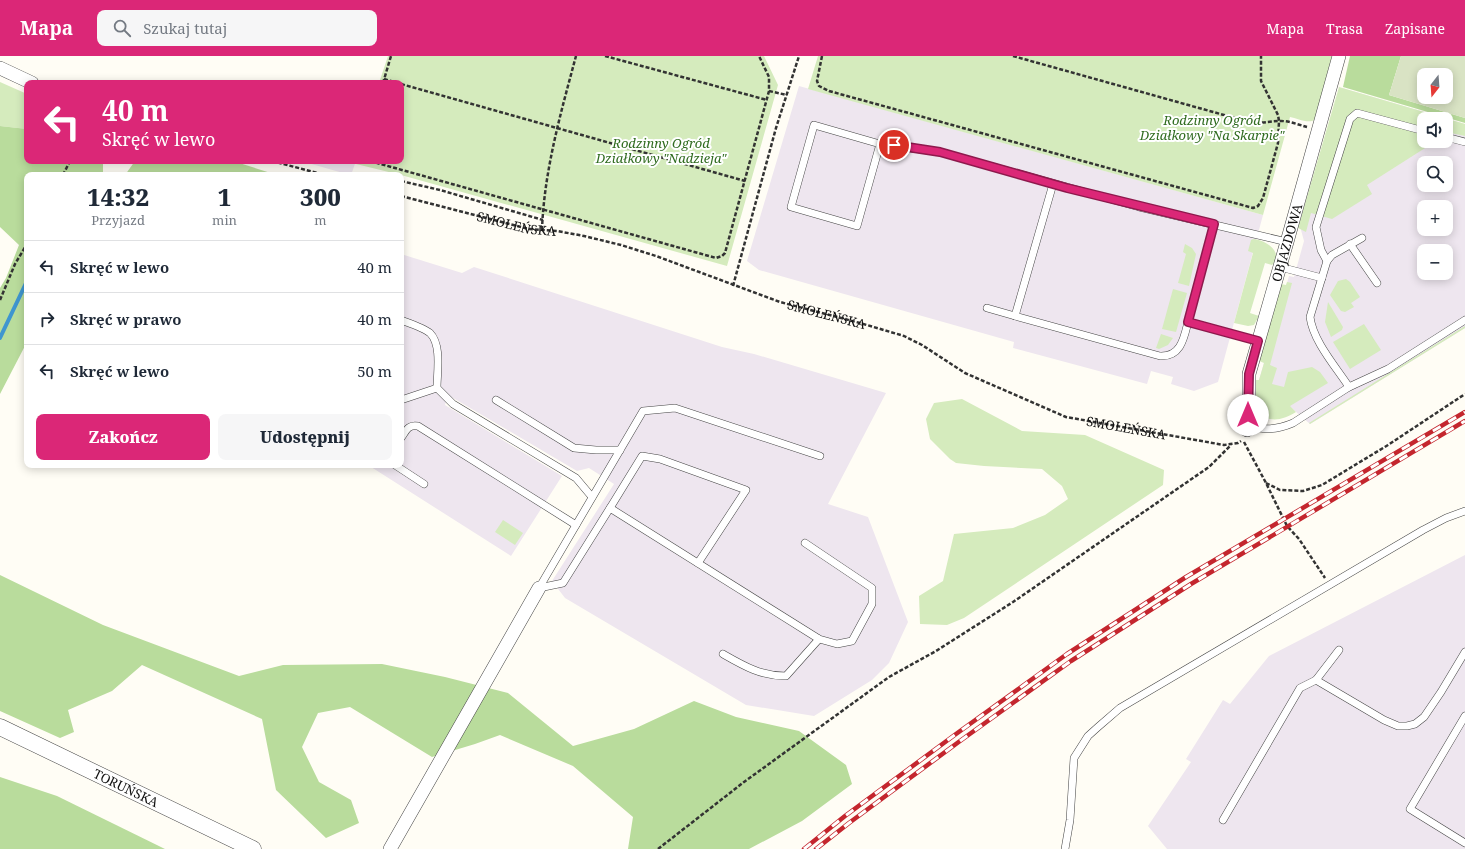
<!DOCTYPE html>
<html lang="pl">
<meta charset="utf-8">
<style>
:root{--surface:#fff;--page:#f6f6f7;--text:#1f2937;--muted:#747a83;--line:#e0e1e3;--accent:#db2777}
body{margin:0;font-family:"Noto Serif",serif;background:var(--page);color:var(--text);height:100vh;display:flex;flex-direction:column;font-size:15px;white-space:nowrap}
*{box-sizing:border-box;margin:0}
p{font-size:13px;color:var(--muted)}
.icon{flex:none;width:22px;height:22px;fill:none;stroke:currentColor;stroke-width:2;stroke-linecap:round;stroke-linejoin:round}
.map{position:relative;flex:1;overflow:hidden}
.sheet{position:absolute;left:24px;top:116px;width:380px;height:296px;display:flex;flex-direction:column;background:var(--surface);border-radius:8px;box-shadow:0 2px 10px #0003}
.sheet>*{flex:none}
.guide{position:absolute;left:24px;top:24px;width:380px;height:84px;border-radius:8px;box-shadow:0 2px 10px #0003;background:#db2777;color:#fff;overflow:hidden}
.needle{width:26px;rotate:197deg}
.tools{position:absolute;left:1417px;top:12px;display:grid;gap:8px}
.tools a{display:grid;place-items:center;width:36px;height:36px;border-radius:8px;background:var(--surface);box-shadow:0 2px 10px #0003;font-size:20px}
.pin{position:absolute;display:grid;place-items:center;width:34px;height:34px;color:#fff;margin:-17px;border:2px solid #fff;border-radius:50%;box-shadow:0 1px 4px #0007}
.me{position:absolute;width:44px;margin:-22px;rotate:0deg;stroke-linejoin:round;filter:drop-shadow(0 0 3px #0008)}
.turn{display:flex;align-items:center;gap:14px;height:84px;padding:0 12px;font-size:18px}
.turn .icon{width:52px;height:52px;stroke-width:2.5}
.turn b{display:block;font-size:28px;line-height:34px}
.eta{display:flex;justify-content:space-evenly;align-items:center;height:68px;text-align:center}
.eta b{font-size:24px;font-weight:800;line-height:28px}
.button{display:flex;gap:8px;margin-top:auto;padding:8px 12px}
.button a{flex:1;height:46px;border-radius:8px;background:var(--accent);color:#fff;font-size:16px;font-weight:800;line-height:46px;text-align:center}
.button a+a{background:var(--page);color:var(--text)}
ul{padding:0;list-style:none}
li{display:flex;align-items:center;gap:12px;height:52px;padding:0 12px;border-top:1px solid var(--line)}
li div{flex:1}
li b{display:block;font-size:15px}
li em{font-style:normal}
header{display:flex;align-items:center;gap:24px;box-sizing:border-box;height:56px;padding:0 20px;background:var(--accent);color:#fff}
header strong{font-size:19px}
nav{display:flex;gap:22px;margin-inline-start:auto;font-size:14px}
.search{width:280px;height:36px;background:var(--page);display:flex;align-items:center;gap:10px;box-sizing:border-box;padding:0 14px;border-radius:8px;color:var(--muted);font-size:15px}
.map>svg:first-child{display:block}
.industrial{fill:#eee6ef;fill-rule:evenodd}
.green{fill:#d5ebbd}
.forest{fill:#b9dc9c}
.cemetery{fill:#d9e3c4;fill-rule:evenodd}
.lines{fill:none;stroke-linecap:round;stroke-linejoin:round}
.stream{stroke:#3f96cf;stroke-width:4}
.service-casing{stroke:#444;stroke-width:8}
.minor-casing{stroke:#444;stroke-width:14}
.tertiary-casing{stroke:#444;stroke-width:17}
.path{stroke:#333;stroke-width:2.5;stroke-dasharray:4 2;stroke-linecap:butt}
.service{stroke:#fff;stroke-width:7}
.minor{stroke:#fff;stroke-width:13}
.tertiary{stroke:#fff;stroke-width:16}
.rail-casing{stroke:#c4262e;stroke-width:4.5}
.rail{stroke:#fff;stroke-width:3;stroke-dasharray:9;stroke-linecap:butt}
.route-casing{stroke:#8e194d;stroke-width:10}
.route{stroke:#db2777;stroke-width:7}
.labels{text-anchor:middle;dominant-baseline:central;stroke-width:4;stroke-linejoin:round;paint-order:stroke}
.park-label{font-size:13px;font-style:italic;fill:#2f6b1f;stroke:#fff}
.street-label{font-size:13px;fill:#111;stroke:#fff}
</style>
<header>
<strong>Mapa</strong>
<div class="search"><svg class="icon" aria-label="search" viewBox="0 0 24 24"><circle cx="10" cy="10" r="6"/><path d="M15 15l6 6"/></svg>Szukaj tutaj</div>
<nav><a>Mapa</a><a>Trasa</a><a>Zapisane</a></nav>
</header>
<div class="map">
<svg width="1465" height="793" viewBox="0 0 1465 793">
<rect width="100%" height="100%" fill="#fffdf5"/>
<!-- industrial -->
<g class="industrial">
<path d="M 799,30 L 1263,159 L 1218,326 L 1194,335 L 1171,328 L 1173,321 L 1151,315 L 1147,328 L 1013,292 L 1014,286 L 759,214 L 747,205 Z"/>
<path d="M 1342,32 L 1465,68 L 1465,272 L 1310,368 L 1259,324 L 1289,220 L 1294,221 L 1304,185 L 1301,174 ZM 1424,63 L 1446,63 L 1446,85 L 1424,85 ZM 1424,107 L 1446,107 L 1446,129 L 1424,129 ZM 1424,151 L 1446,151 L 1446,173 L 1424,173 ZM 1424,195 L 1446,195 L 1446,217 L 1424,217 Z"/>
<path d="M 301,105 L 356,105 L 351,119 L 350,119 Z"/>
<path d="M 401,198 L 462,217 L 474,211 L 722,291 L 754,298 L 886,337 L 828,448 L 868,461 L 908,566 L 889,607 L 872,624 L 814,660 L 746,649 L 565,542 L 552,525 L 614,428 L 589,412 L 577,415 L 448,339 L 445,349 L 562,420 L 511,500 L 368,409 L 401,409 Z"/>
<path d="M 1465,499 L 1465,793 L 1167,793 L 1148,770 L 1191,706 L 1186,703 L 1223,644 L 1230,648 L 1269,600 Z"/>
</g>
<!-- green -->
<g class="green">
<path d="M 388,0 L 764,0 L 778,29 L 727,210 L 401,119 L 356,108 L 356,105 L 401,105 L 401,27 L 379,27 Z"/>
<path d="M 818,0 L 1332,0 L 1315,64 C 1307,68 1297,62 1290,61 L 1263,159 L 808,33 Z"/>
<path d="M 0,26 L 27,38 L 27,73 L 0,70 Z"/>
<path d="M 1339,31 L 1465,68 L 1465,80 L 1446,76 L 1446,63 L 1424,63 L 1424,85 L 1433,85 L 1433,87 L 1367,129 L 1372,138 L 1332,163 L 1311,157 L 1306,176 L 1298,172 Z"/>
<path d="M 1253,183 C 1265,183 1285,197 1272,209 L 1265,207 L 1250,257 L 1259,260 L 1254,269 L 1248,270 L 1234,267 L 1253,197 L 1248,195 L 1251,184 Z"/>
<path d="M 1185,188 L 1192,192 L 1196,198 L 1189,230 L 1178,227 L 1186,198 L 1183,196 Z"/>
<path d="M 1346,223 L 1350,226 L 1360,241 L 1351,247 L 1354,251 L 1345,256 L 1341,255 L 1330,239 L 1338,225 Z"/>
<path d="M 1287,226 L 1292,227 L 1270,309 L 1277,312 L 1272,328 L 1284,331 L 1288,316 L 1312,311 L 1320,316 L 1328,327 L 1290,350 L 1296,356 C 1281,365 1272,366 1256,358 L 1255,324 L 1259,324 L 1264,307 L 1259,305 L 1281,228 L 1286,229 Z"/>
<path d="M 1173,233 L 1187,237 L 1176,276 L 1162,273 Z"/>
<path d="M 1328,246 L 1343,271 L 1342,274 L 1331,281 L 1325,266 Z"/>
<path d="M 1364,268 L 1381,294 L 1350,313 L 1333,286 Z"/>
<path d="M 1465,270 L 1465,272 L 1310,368 L 1309,367 Z"/>
<path d="M 1161,278 L 1173,282 L 1168,289 L 1159,293 L 1156,292 Z"/>
<path d="M 962,343 L 1022,375 L 1085,379 L 1164,414 L 1163,429 L 964,562 L 947,569 L 920,568 L 919,540 L 943,525 L 954,478 L 1013,472 L 1045,459 L 1068,443 L 1062,430 L 1042,413 L 984,410 L 956,407 L 950,403 L 930,383 L 926,363 L 934,347 Z"/>
<path d="M 503,464 L 523,477 L 515,489 L 495,476 Z"/>
</g>
<!-- forest -->
<g class="forest">
<path d="M 1350,0 L 1401,0 L 1389,39 L 1465,62 L 1465,67 L 1343,31 Z"/>
<path d="M 0,70 L 27,73 L 27,105 L 103,105 L 103,119 L 27,119 L 27,286 L 0,338 L 0,232 L 6,222 L 19,189 L 0,171 Z"/>
<path d="M 135,105 L 233,105 L 277,119 L 125,119 Z"/>
<path d="M 0,519 L 103,569 L 239,620 L 283,609 L 382,608 L 445,621 L 508,637 L 573,690 L 634,673 L 694,645 L 736,661 L 799,675 L 846,709 L 852,728 L 802,765 L 749,793 L 628,793 L 633,761 L 573,710 L 500,679 L 475,688 L 432,701 L 350,651 L 318,657 L 302,691 L 319,726 L 351,744 L 359,767 L 326,782 L 276,734 L 262,663 L 142,609 L 112,635 L 68,654 L 74,676 L 60,682 L 0,655 Z"/>
<path d="M 0,721 L 57,740 L 165,793 L 0,793 Z"/>
</g>
<!-- cemetery -->
<path class="cemetery" d="M 1401,0 L 1465,0 L 1465,62 L 1389,39 ZM 1424,19 L 1446,19 L 1446,41 L 1424,41 Z"/>
<g class="lines">
<!-- stream -->
<path class="stream" d="M 0,282 L 27,225"/>
<defs>
<g id="service">
<path d="M 1446,81 L 1465,86"/>
<path d="M 880,88 L 857,170 L 791,151 L 814,69 L 880,88 L 940,96 L 1139,151 L 1287,186"/>
<path d="M 1053,128 L 1015,260 L 1160,300 C 1181,301 1184,282 1188,266"/>
<path d="M 1214,168 L 1188,266 L 1258,285"/>
<path d="M 1350,188 L 1377,227"/>
<path d="M 1327,205 L 1321,194 L 1316,171 L 1350,63 L 1357,57 L 1424,75"/>
<path d="M 1280,211 L 1322,222"/>
<path d="M 987,252 L 1015,260"/>
<path d="M 401,264 C 409,267 424,272 430,277 C 442,289 437,317 437,332 L 453,348 L 576,422 L 592,441"/>
<path d="M 1349,331 L 1388,313 L 1465,264"/>
<path d="M 401,344 L 437,332"/>
<path d="M 496,344 L 574,392 L 596,394 L 620,394"/>
<path d="M 1249,369 C 1263,375 1279,373 1293,367 L 1349,331 C 1336,311 1313,285 1310,261 L 1327,205 L 1332,199 L 1362,182"/>
<path d="M 401,382 C 406,375 408,368 418,370 L 576,469"/>
<path d="M 395,409 L 424,428"/>
<path d="M 610,452 L 642,400 L 660,403 L 746,434 L 698,507"/>
<path d="M 539,532 L 563,527 L 610,452 L 819,583 L 837,588 L 852,585 L 872,548 L 872,532 L 805,487"/>
<path d="M 539,532 L 643,355 L 675,352 L 820,400"/>
<path d="M 723,598 C 744,610 761,620 786,620 L 819,583"/>
<path d="M 1316,624 L 1339,594"/>
<path d="M 1465,660 L 1410,753 L 1465,787"/>
<path d="M 1223,764 L 1300,632 L 1316,624 L 1384,664 L 1398,670 L 1407,670 L 1415,668 L 1424,661 L 1441,636 L 1465,596"/>
<path d="M 1065,793 L 1070,764 L 1074,702 L 1088,680 L 1098,671 L 1120,652 L 1423,474 L 1446,462 L 1465,455"/>
</g>
<g id="minor">
<path d="M 0,12 L 32,27"/>
<path id="s2" d="M 1247,374 L 1249,369 L 1249,318 L 1287,186 L 1339,0"/>
<path d="M 390,793 L 539,532"/>
</g>
<g id="tertiary">
<path id="s3" d="M 0,671 L 253,793"/>
</g>
</defs>
<!-- service casing -->
<use href="#service" class="service-casing"/>
<!-- minor casing -->
<use href="#minor" class="minor-casing"/>
<!-- tertiary casing -->
<use href="#tertiary" class="tertiary-casing"/>
<!-- path -->
<g class="path">
<path d="M 605,0 L 767,44"/>
<path d="M 822,0 L 817,25 L 819,30 L 829,35 L 1253,152 L 1258,150 L 1263,142 L 1278,87 L 1279,65 L 1278,59 L 1261,25 L 1261,0"/>
<path d="M 1013,0 L 1249,66 C 1262,68 1269,65 1281,65 C 1290,65 1299,69 1307,71"/>
<path d="M 384,23 L 398,27"/>
<path d="M 383,27 L 391,0"/>
<path d="M 401,28 L 745,125"/>
<path d="M 769,35 L 787,39"/>
<path d="M 272,105 L 325,119"/>
<path d="M 370,105 L 716,202 L 722,200 L 725,197 L 769,35 L 769,21 L 759,0"/>
<path d="M 63,119 L 70,105"/>
<path d="M 362,119 L 381,119"/>
<path d="M 401,125 L 440,134 L 543,164"/>
<path id="s1" d="M 401,140 L 529,173 L 557,175 L 584,180 L 621,189 L 656,200 L 780,246 L 860,267 L 904,280 L 922,289 L 965,317 L 1066,361 L 1224,389 L 1238,387 L 1241,385"/>
<path d="M 542,174 C 544,115 561,56 576,0"/>
<path d="M 733,230 L 776,72 L 799,0"/>
<path d="M 0,244 L 15,208 L 27,188"/>
<path d="M 1244,386 L 1266,427 L 1287,470 L 1299,483 L 1325,522"/>
<path d="M 1266,427 L 1280,434 L 1303,435 L 1322,429 L 1388,389 L 1465,338"/>
<path d="M 658,793 L 744,726 L 889,621 L 936,595 L 1013,546 L 1209,411 L 1231,389"/>
</g>
<!-- service -->
<use href="#service" class="service"/>
<!-- minor -->
<use href="#minor" class="minor"/>
<!-- tertiary -->
<use href="#tertiary" class="tertiary"/>
<defs>
<g id="rail">
<path d="M 804,793 L 845,760 L 956,678 L 1067,598 L 1186,521 L 1465,356"/>
<path d="M 816,793 L 849,767 L 960,685 L 1071,605 L 1191,528 L 1465,365"/>
</g>
</defs>
<!-- rail casing -->
<use href="#rail" class="rail-casing"/>
<!-- rail -->
<use href="#rail" class="rail"/>
</g>
<g class="lines">
<defs>
<path id="route" d="M 894,89 L 940,96 L 1067,132 L 1214,168 L 1188,266 L 1258,285 L 1249,318 L 1248,359"/>
</defs>
<!-- route casing -->
<use href="#route" class="route-casing"/>
<!-- route -->
<use href="#route" class="route"/>
</g>
<g class="labels">
<!-- park labels -->
<g class="park-label">
<text x="1212" y="64">Rodzinny Ogród<tspan x="1212" dy="15">Działkowy "Na Skarpie"</tspan></text>
<text x="661" y="87">Rodzinny Ogród<tspan x="661" dy="15">Działkowy "Nadzieja"</tspan></text>
</g>
<!-- street labels -->
<g class="street-label">
<text stroke="none"><textPath href="#s1" startOffset="119">SMOLEŃSKA</textPath></text>
<text stroke="none"><textPath href="#s2" startOffset="193">OBJAZDOWA</textPath></text>
<text stroke="none"><textPath href="#s1" startOffset="443">SMOLEŃSKA</textPath></text>
<text stroke="none"><textPath href="#s1" startOffset="766">SMOLEŃSKA</textPath></text>
<text stroke="none"><textPath href="#s3" startOffset="140">TORUŃSKA</textPath></text>
</g>
</g>
</svg>
<div class="tools">
<a><svg class="needle" viewBox="-14 -14 28 28"><path d="M0-13l5 13h-10z" fill="#e53935"/><path d="M0 13l5-13h-10z" fill="#747a83"/></svg></a>
<a><svg class="icon" aria-label="sound" viewBox="0 0 24 24"><path d="M4 9h4l5-4v14l-5-4H4zM17 9q2 3 0 6"/></svg></a>
<a><svg class="icon" aria-label="search" viewBox="0 0 24 24"><circle cx="10" cy="10" r="6"/><path d="M15 15l6 6"/></svg></a>
<a>+</a>
<a>−</a>
</div>
<div class="pin" style="left:894px;top:89px;background:#d93025"><svg class="icon" aria-label="arrive" viewBox="0 0 24 24"><path d="M6 21V4h12l-3 4 3 4H6"/></svg></div>
<svg class="me" style="left:1248px;top:359px" viewBox="-20 -20 40 40"><circle r="19" fill="#fff"/><path d="M0-13L10 11 0 6-10 11z" fill="#db2777"/></svg>
<div class="guide">
<div class="turn"><svg class="icon" aria-label="left" viewBox="0 0 24 24"><path d="M17 20v-9H6M10 6l-5 5 5 5"/></svg><div><b>40 m</b>Skręć w lewo</div></div>
</div>
<section class="sheet">
<div class="eta">
<div><b>14:32</b><p>Przyjazd</p></div>
<div><b>1</b><p>min</p></div>
<div><b>300</b><p>m</p></div>
</div>
<ul>
<li><svg class="icon" aria-label="left" viewBox="0 0 24 24"><path d="M17 20v-9H6M10 6l-5 5 5 5"/></svg><div><b>Skręć w lewo</b></div><em>40 m</em></li>
<li><svg class="icon" aria-label="right" viewBox="0 0 24 24"><path d="M7 20v-9h11M14 6l5 5-5 5"/></svg><div><b>Skręć w prawo</b></div><em>40 m</em></li>
<li><svg class="icon" aria-label="left" viewBox="0 0 24 24"><path d="M17 20v-9H6M10 6l-5 5 5 5"/></svg><div><b>Skręć w lewo</b></div><em>50 m</em></li>
</ul>
<div class="button"><a>Zakończ</a><a>Udostępnij</a></div>
</section>
</div>
